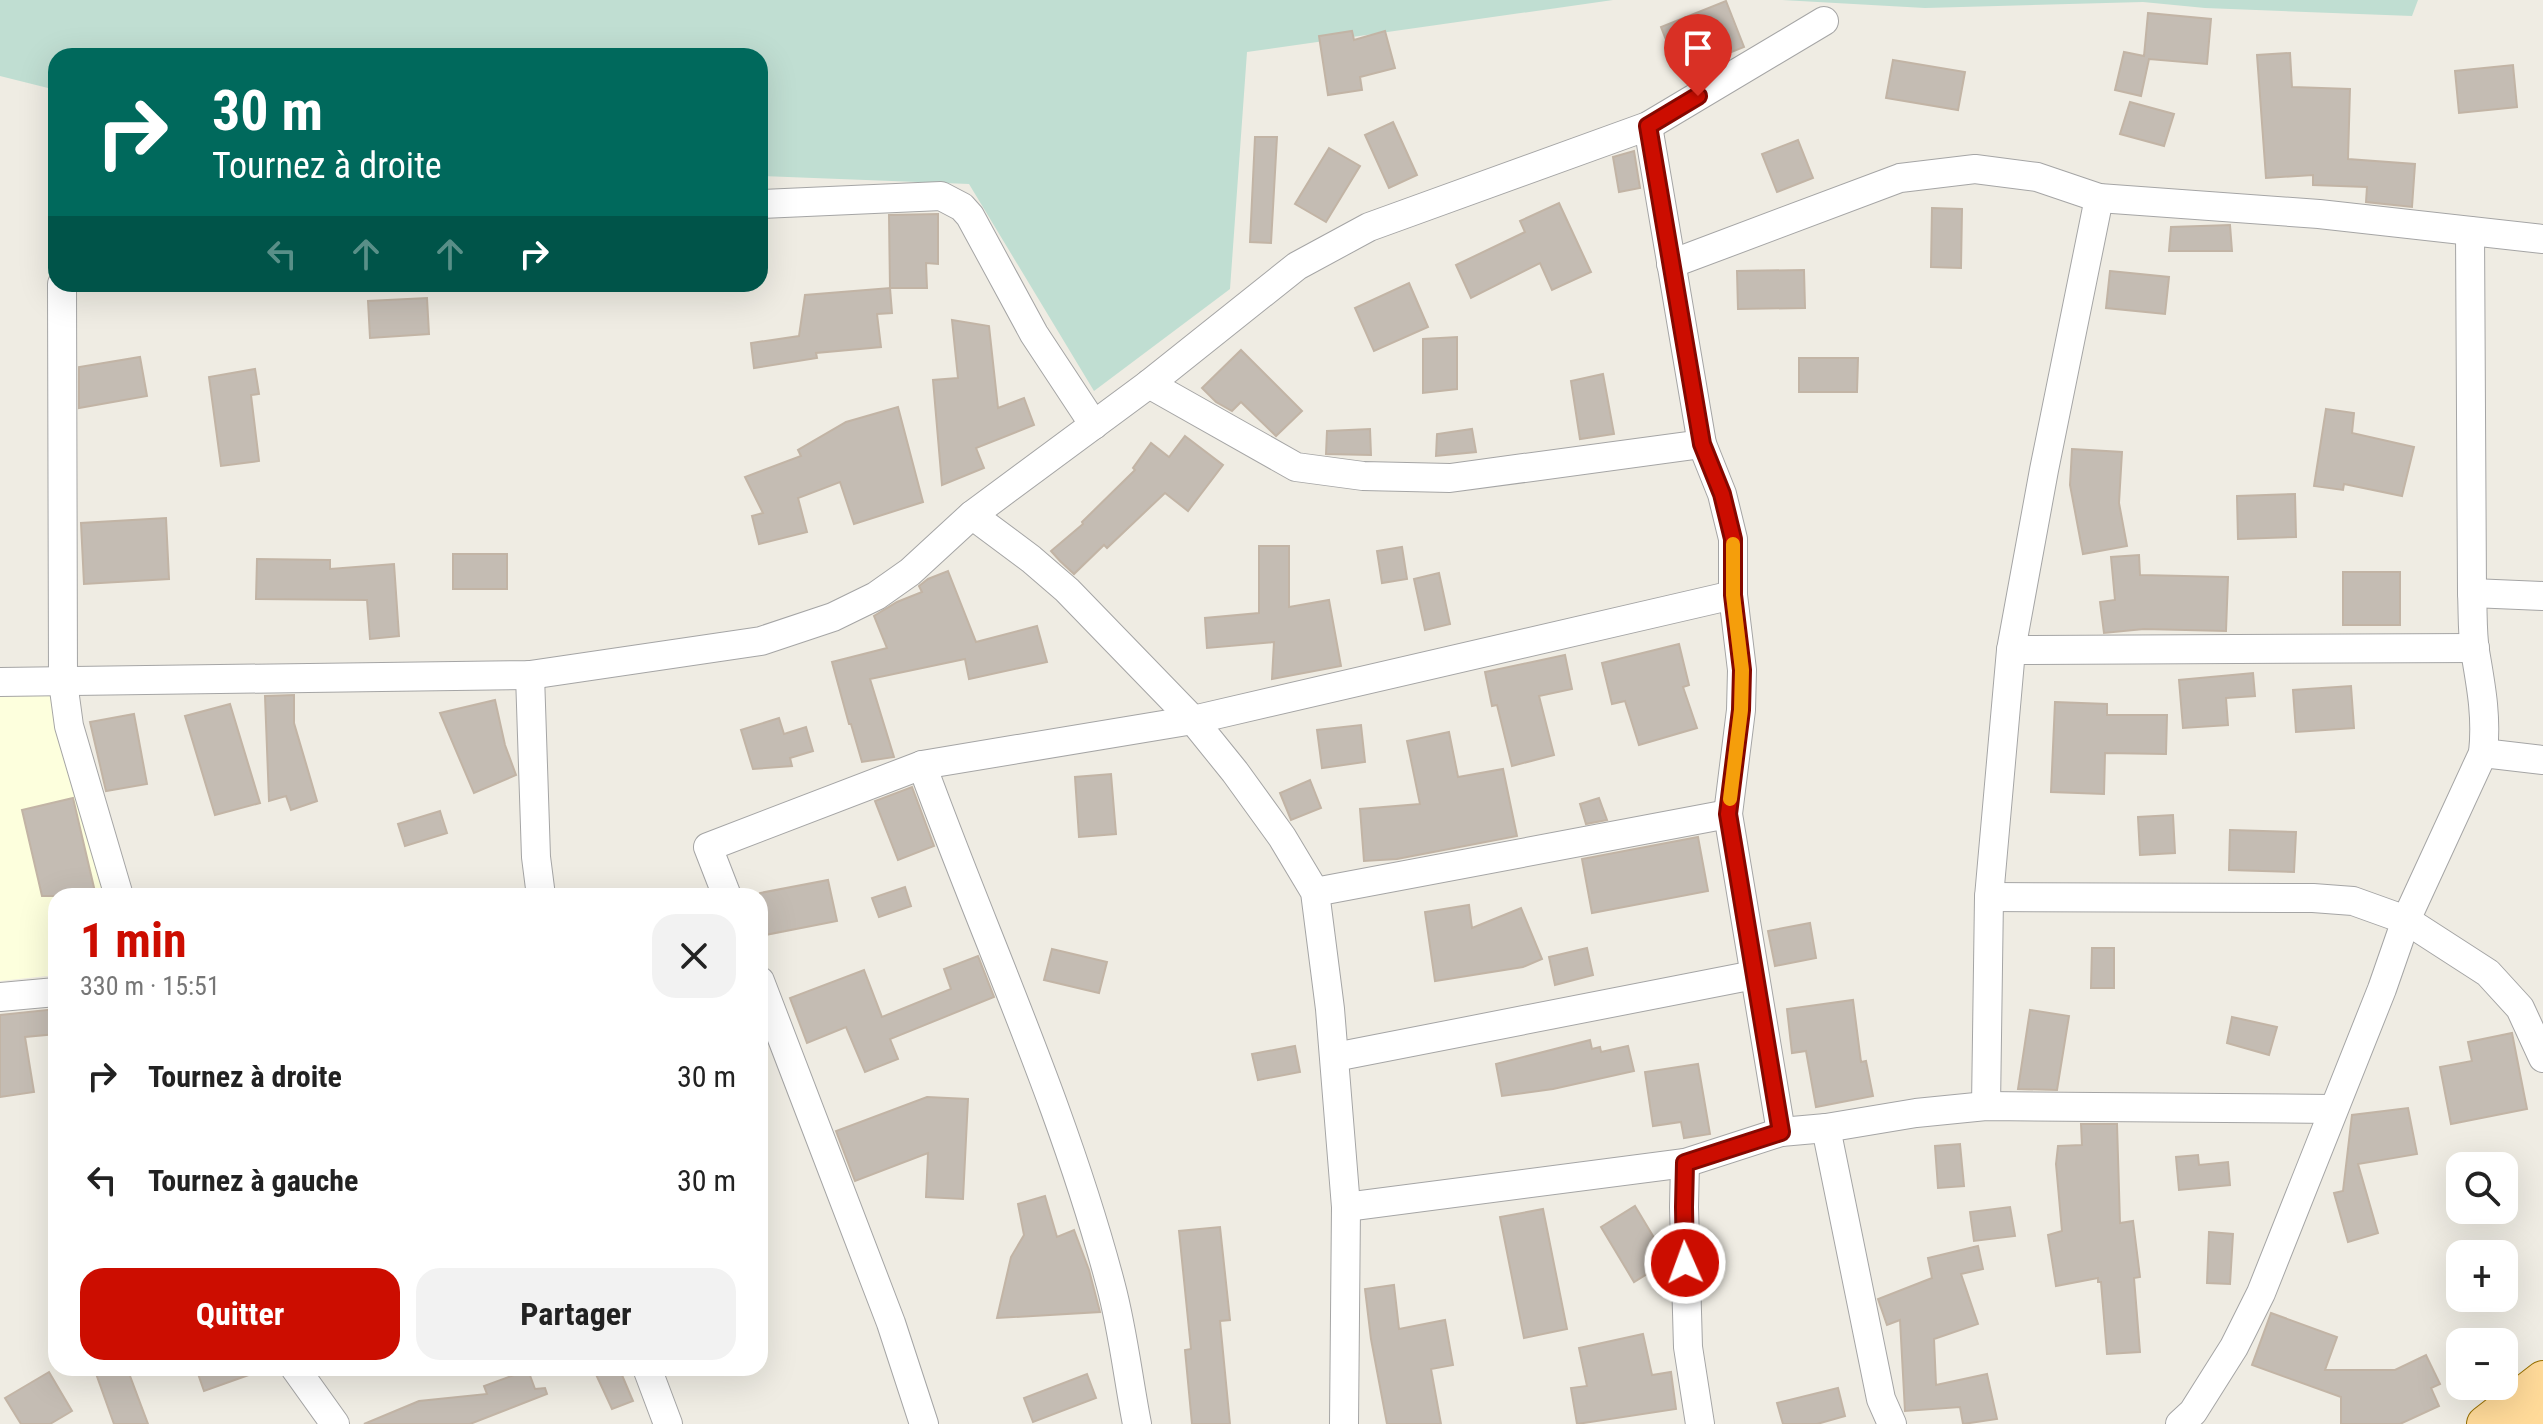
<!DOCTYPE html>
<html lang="fr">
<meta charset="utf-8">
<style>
:root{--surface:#fff;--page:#f2f2f2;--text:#222;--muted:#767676;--accent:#cc0d00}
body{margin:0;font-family:"Roboto Condensed",sans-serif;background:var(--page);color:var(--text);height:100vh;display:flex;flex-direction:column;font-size:30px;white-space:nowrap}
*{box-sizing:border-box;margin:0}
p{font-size:26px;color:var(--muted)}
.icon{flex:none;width:44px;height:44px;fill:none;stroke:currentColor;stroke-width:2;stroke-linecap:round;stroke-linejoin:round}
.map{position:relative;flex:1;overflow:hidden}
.side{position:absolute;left:48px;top:888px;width:720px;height:488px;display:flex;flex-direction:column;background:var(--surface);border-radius:24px;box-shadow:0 8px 32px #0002}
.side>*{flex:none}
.hud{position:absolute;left:48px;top:48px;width:720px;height:244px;border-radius:24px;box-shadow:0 8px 32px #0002;background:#00695c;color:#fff;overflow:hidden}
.buttons{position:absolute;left:2446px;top:1152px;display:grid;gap:16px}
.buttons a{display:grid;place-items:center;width:72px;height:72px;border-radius:16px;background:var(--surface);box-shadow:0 8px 32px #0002;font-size:40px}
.pin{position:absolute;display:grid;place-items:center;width:68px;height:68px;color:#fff;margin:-82px -34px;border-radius:50% 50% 50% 0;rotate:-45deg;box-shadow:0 0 8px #0007}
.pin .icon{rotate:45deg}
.me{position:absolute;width:88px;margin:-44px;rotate:358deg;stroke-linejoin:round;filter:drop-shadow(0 0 6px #0008)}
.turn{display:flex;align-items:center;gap:28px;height:168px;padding:0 32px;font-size:36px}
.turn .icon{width:104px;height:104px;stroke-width:2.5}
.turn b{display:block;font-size:56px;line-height:68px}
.lanes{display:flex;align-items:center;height:76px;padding:0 32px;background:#0003;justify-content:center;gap:40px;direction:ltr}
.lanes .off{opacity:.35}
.round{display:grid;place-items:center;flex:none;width:84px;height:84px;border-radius:24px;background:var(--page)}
.headline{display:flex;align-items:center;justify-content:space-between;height:136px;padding:0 32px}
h1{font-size:48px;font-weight:700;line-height:60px;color:var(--accent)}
.primary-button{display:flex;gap:16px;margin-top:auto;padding:16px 32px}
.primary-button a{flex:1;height:92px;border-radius:24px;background:var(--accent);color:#fff;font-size:32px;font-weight:700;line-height:92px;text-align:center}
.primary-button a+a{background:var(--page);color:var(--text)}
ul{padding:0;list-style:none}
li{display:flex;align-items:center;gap:24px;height:104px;padding:0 32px}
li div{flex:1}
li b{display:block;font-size:30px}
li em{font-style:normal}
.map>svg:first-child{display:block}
.education{fill:#fdffdd}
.wetland{fill:#c0ded2}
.building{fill:#c4bcb3;stroke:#c2b4a5;stroke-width:2}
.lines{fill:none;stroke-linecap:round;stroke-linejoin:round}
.minor-casing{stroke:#a5a5a5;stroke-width:30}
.major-casing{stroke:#987000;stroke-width:38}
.minor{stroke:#fff;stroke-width:28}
.major{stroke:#ffda99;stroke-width:36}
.route-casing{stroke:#850800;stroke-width:20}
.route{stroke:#cc0d00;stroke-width:14}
.slow{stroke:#f59e0b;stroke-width:14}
</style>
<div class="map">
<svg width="2543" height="1424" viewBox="0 0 2543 1424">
<rect width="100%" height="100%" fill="#efece3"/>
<!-- education -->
<path class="education" d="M 51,688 L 109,896 L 56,896 L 56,975 L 0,981 L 0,689 Z"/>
<!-- wetland -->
<g class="wetland">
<path d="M 0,0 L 1613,0 L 1247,52 L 1230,289 L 1094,391 L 969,184 L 760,176 L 760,56 L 56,56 L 56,90 L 0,76 Z"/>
<path d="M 1782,0 L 2418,0 L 2412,16 L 2205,8 L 2143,2 L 1925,8 Z"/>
</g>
<!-- building -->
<g class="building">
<path d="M 1726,1 L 1744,47 L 1679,73 L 1661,27 Z"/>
<path d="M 2148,13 L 2211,19 L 2207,64 L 2149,59 L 2141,96 L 2115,90 L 2124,52 L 2144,56 Z"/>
<path d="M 1352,31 L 1354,40 L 1385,31 L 1395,68 L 1360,77 L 1362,90 L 1328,95 L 1319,36 Z"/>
<path d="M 2290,53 L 2292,87 L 2350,89 L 2348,159 L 2415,164 L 2412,207 L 2366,202 L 2367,187 L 2313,185 L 2313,175 L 2266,178 L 2257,55 Z"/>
<path d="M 1893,60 L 1965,72 L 1958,110 L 1886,98 Z"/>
<path d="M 2513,65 L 2517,107 L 2459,113 L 2455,71 Z"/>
<path d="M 2130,102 L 2174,114 L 2164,146 L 2120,134 Z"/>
<path d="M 1393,122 L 1417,175 L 1389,188 L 1365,135 Z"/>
<path d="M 1255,137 L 1277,137 L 1271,243 L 1250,242 Z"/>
<path d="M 1798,140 L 1813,178 L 1777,192 L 1762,154 Z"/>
<path d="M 1329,148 L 1360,166 L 1326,222 L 1295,204 Z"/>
<path d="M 1634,151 L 1640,188 L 1619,192 L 1613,157 Z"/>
<path d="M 1559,203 L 1591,272 L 1552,290 L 1540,263 L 1471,298 L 1456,265 L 1525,232 L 1520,221 Z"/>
<path d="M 1932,208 L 1962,209 L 1961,268 L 1931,267 Z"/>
<path d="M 938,214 L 938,264 L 926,263 L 927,288 L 890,288 L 889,215 Z"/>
<path d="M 2230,225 L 2232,251 L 2169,251 L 2171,227 Z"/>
<path d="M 1804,270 L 1805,308 L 1738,309 L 1737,271 Z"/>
<path d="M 2110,271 L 2169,277 L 2165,314 L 2106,308 Z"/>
<path d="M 1409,283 L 1428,327 L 1374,351 L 1355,308 Z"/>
<path d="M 890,288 L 892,313 L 877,314 L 881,347 L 816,353 L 817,358 L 754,368 L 751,343 L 799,336 L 805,295 Z"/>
<path d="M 427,298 L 429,334 L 370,338 L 368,301 Z"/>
<path d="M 952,320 L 989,326 L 998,408 L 1024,398 L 1034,425 L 976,448 L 984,468 L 942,485 L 933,380 L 958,378 Z"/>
<path d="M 1457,337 L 1457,389 L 1423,393 L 1423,339 Z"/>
<path d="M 1241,350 L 1302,411 L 1276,436 L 1241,402 L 1232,411 L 1216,402 L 1202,388 Z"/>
<path d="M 140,357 L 147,396 L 79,408 L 79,367 Z"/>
<path d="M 1799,358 L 1858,358 L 1857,392 L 1799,392 Z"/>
<path d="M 255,369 L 259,394 L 251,395 L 259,461 L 221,466 L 209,377 Z"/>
<path d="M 1603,374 L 1614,434 L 1580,439 L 1571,381 Z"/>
<path d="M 898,407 L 923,502 L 854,524 L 840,482 L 798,498 L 807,532 L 759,544 L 752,516 L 763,513 L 745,477 L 801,456 L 798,450 L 846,422 Z"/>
<path d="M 2326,409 L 2354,413 L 2352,433 L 2414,447 L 2402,496 L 2344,484 L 2343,490 L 2314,486 Z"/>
<path d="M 1370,429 L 1371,455 L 1326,454 L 1327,431 Z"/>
<path d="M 1472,429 L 1476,452 L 1436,456 L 1437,434 Z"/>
<path d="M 1185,436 L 1223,465 L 1188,511 L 1165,493 L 1107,548 L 1104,545 L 1074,574 L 1060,561 L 1051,551 L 1083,524 L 1082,522 L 1135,470 L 1133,468 L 1151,443 L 1169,457 Z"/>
<path d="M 2072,449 L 2122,452 L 2119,503 L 2127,546 L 2083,554 L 2070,485 Z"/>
<path d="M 2295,494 L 2296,537 L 2238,539 L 2237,496 Z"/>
<path d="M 166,518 L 169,579 L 84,584 L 81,523 Z"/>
<path d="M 1259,546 L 1289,546 L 1289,607 L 1329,600 L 1341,666 L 1272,679 L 1274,642 L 1207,648 L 1205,618 L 1259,613 Z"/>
<path d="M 1402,547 L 1407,579 L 1382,583 L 1377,551 Z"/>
<rect x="453" y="554" width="54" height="35"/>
<path d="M 2139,555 L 2140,575 L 2228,577 L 2226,631 L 2144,629 L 2104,633 L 2100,602 L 2115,600 L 2111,557 Z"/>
<path d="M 257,559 L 330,560 L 330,569 L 394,564 L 399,636 L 370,639 L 367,600 L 256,599 Z"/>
<path d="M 948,571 L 976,642 L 1037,626 L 1047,662 L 969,679 L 965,659 L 870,679 L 894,757 L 862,762 L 851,724 L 849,724 L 832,662 L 887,648 L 874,616 L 897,602 L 922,592 L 919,586 L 928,579 Z"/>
<rect x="2343" y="572" width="57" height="53"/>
<path d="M 1439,573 L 1450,624 L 1425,630 L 1414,579 Z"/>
<path d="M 1679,644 L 1689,685 L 1683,687 L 1697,728 L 1639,745 L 1625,701 L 1612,704 L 1602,663 Z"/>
<path d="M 1565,655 L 1572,689 L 1539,696 L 1554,755 L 1512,766 L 1497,705 L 1492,706 L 1485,672 Z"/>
<path d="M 2253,673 L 2255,696 L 2226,698 L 2228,725 L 2183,728 L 2179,680 Z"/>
<path d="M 2351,686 L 2354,728 L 2296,732 L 2293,690 Z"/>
<path d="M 294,695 L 294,723 L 317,801 L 291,810 L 286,796 L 269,801 L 265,696 Z"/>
<path d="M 495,700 L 505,745 L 516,775 L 474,793 L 440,713 Z"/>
<path d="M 2055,702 L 2107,704 L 2107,715 L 2167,715 L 2166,754 L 2105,753 L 2104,794 L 2051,792 Z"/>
<path d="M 230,704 L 260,803 L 215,815 L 185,716 Z"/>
<path d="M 134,714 L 147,784 L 106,791 L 90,722 Z"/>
<path d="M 779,718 L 784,734 L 806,727 L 813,751 L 790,758 L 792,766 L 753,769 L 741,730 Z"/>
<path d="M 1361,725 L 1365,762 L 1322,768 L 1317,730 Z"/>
<path d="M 1449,732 L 1458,777 L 1503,769 L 1517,836 L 1397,859 L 1364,861 L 1360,809 L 1420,804 L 1407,741 Z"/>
<path d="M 1111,774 L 1116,834 L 1079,837 L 1075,777 Z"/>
<path d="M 1310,780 L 1321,808 L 1291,820 L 1280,793 Z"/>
<path d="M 912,787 L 934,846 L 898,860 L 875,801 Z"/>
<path d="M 73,798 L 96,896 L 42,896 L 22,810 Z"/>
<path d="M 1599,798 L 1607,820 L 1586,824 L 1580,804 Z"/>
<path d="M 440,811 L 447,833 L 405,846 L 398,824 Z"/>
<path d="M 2173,815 L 2175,853 L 2140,855 L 2138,817 Z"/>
<path d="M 2230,830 L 2296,832 L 2294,872 L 2229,870 Z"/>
<path d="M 1698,837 L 1708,891 L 1592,913 L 1582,859 Z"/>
<path d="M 828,880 L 837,921 L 760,936 L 760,893 Z"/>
<path d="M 905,887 L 911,906 L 879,917 L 872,898 Z"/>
<path d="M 1469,905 L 1472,928 L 1521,908 L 1542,959 L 1523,967 L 1435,981 L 1425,912 Z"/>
<path d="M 1810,923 L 1816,958 L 1775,966 L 1768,931 Z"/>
<path d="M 1587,948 L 1593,975 L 1555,985 L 1549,957 Z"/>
<path d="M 2092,948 L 2114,948 L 2114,988 L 2091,988 Z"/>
<path d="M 1052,949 L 1107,962 L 1099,993 L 1044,980 Z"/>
<path d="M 978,956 L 994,997 L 890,1039 L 898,1059 L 865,1072 L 846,1027 L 807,1043 L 790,998 L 864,970 L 882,1017 L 951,989 L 944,969 Z"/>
<path d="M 1853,1000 L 1861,1062 L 1866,1061 L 1873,1096 L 1816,1107 L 1806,1051 L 1792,1053 L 1787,1009 Z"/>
<path d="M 56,1009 L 56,1034 L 25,1037 L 34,1092 L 0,1097 L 0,1015 Z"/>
<path d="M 2030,1010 L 2069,1016 L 2057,1090 L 2018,1089 Z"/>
<path d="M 2232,1017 L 2277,1027 L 2269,1055 L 2227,1043 Z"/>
<path d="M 2512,1033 L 2527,1109 L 2451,1124 L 2440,1067 L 2472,1061 L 2468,1042 Z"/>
<path d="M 1590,1040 L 1592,1049 L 1600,1047 L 1601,1052 L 1628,1046 L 1634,1071 L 1553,1089 L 1502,1096 L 1496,1064 Z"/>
<path d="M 1295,1046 L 1300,1072 L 1258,1080 L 1252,1054 Z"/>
<path d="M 1698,1064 L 1710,1134 L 1684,1138 L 1681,1122 L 1653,1126 L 1645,1072 Z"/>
<path d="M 927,1097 L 968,1099 L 963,1199 L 926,1197 L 928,1153 L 855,1181 L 836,1131 Z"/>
<path d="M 2408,1108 L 2417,1154 L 2358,1164 L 2378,1233 L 2348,1242 L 2334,1193 L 2343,1191 L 2352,1115 Z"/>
<path d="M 2081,1124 L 2117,1124 L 2120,1223 L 2133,1221 L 2140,1277 L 2134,1278 L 2140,1352 L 2107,1354 L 2101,1282 L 2098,1282 L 2098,1278 L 2056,1286 L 2048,1235 L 2062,1231 L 2056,1164 L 2058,1146 L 2082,1145 Z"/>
<path d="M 1960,1144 L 1964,1186 L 1938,1188 L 1935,1146 Z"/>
<path d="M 2198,1155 L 2199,1165 L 2228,1162 L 2230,1185 L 2179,1190 L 2176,1157 Z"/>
<path d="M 1045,1196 L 1057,1237 L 1074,1230 L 1089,1270 L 1100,1312 L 997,1318 L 1011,1257 L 1024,1235 L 1018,1204 Z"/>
<path d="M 1635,1206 L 1668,1261 L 1634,1282 L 1601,1227 Z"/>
<path d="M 2010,1207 L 2015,1236 L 1974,1241 L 1970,1212 Z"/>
<path d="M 1543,1209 L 1567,1329 L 1524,1338 L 1500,1217 Z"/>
<path d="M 1220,1227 L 1230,1320 L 1220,1321 L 1230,1424 L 1192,1424 L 1185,1350 L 1191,1349 L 1179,1231 Z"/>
<path d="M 2209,1232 L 2233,1234 L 2230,1284 L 2207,1283 Z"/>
<path d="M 1978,1246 L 1983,1269 L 1961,1274 L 1978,1324 L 1934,1339 L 1936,1385 L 1987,1374 L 1997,1419 L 1963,1424 L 1960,1407 L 1905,1411 L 1900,1320 L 1887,1325 L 1878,1299 L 1932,1278 L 1928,1258 Z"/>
<path d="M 1394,1285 L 1399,1329 L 1445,1320 L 1453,1365 L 1431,1369 L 1441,1424 L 1387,1424 L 1371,1339 L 1365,1289 Z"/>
<path d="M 2271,1313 L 2337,1337 L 2325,1370 L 2395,1370 L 2426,1355 L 2440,1384 L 2431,1388 L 2439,1406 L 2400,1424 L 2341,1424 L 2341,1397 L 2252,1365 Z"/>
<path d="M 1643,1334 L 1652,1375 L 1671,1372 L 1676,1409 L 1577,1424 L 1571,1388 L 1587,1386 L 1579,1348 Z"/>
<path d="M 94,1368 L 127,1368 L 148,1424 L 114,1424 Z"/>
<path d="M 196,1368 L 260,1368 L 260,1371 L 204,1391 Z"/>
<path d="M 593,1368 L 619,1368 L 633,1401 L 612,1409 Z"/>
<path d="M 528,1370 L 535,1389 L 545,1388 L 547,1394 L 470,1424 L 364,1424 L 419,1401 L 487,1394 L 484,1386 Z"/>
<path d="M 49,1372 L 72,1411 L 50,1424 L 21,1424 L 5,1398 Z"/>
<path d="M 1087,1374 L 1096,1398 L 1033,1422 L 1024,1398 Z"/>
<path d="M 1838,1388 L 1845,1416 L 1817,1424 L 1783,1424 L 1777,1403 Z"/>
</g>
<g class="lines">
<defs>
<g id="minor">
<path d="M 1648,126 L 1702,444 L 1722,494 L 1733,539 L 1733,595 L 1742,670 L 1741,710 L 1728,814 L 1781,1132"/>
<path d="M 760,204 L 941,196 L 962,207 L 970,216 L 1034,334 L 1094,425"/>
<path d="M 1671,264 L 1900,178 L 1975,169 L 2037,177 L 2099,198 L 2319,214 L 2543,239"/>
<path d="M 62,284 L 63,682 L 69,726 L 119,896"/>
<path d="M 1149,384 L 1296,467 L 1363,476 L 1450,478 L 1702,444"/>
<path d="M 972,515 L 1031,559 L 1067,590 L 1193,720 L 1235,772 L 1282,837 L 1315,892 L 1330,1009 L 1346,1207 L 1344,1424"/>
<path d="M 2472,593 L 2543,596"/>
<path d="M 2011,650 L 2475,648"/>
<path d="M 530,675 L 536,857 L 541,896"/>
<path d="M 0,682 L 530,675 L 761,641 L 833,617 L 876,596 L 910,572 L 972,515 L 1149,384 L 1297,266 L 1369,227 L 1648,126 L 1824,21"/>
<path d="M 2483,753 L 2543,760"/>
<path d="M 922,765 C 985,938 1064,1107 1111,1286 C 1123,1331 1128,1378 1137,1424"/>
<path d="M 1315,892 L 1728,814"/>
<path d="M 727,896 L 708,847 L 922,765 L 1193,720 L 1733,595"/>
<path d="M 1989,897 L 2313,898 L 2353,901 L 2406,920 L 2488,973 L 2520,1008 L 2543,1058"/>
<path d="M 760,981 L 891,1323 L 924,1424"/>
<path d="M 0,997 L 56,992"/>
<path d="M 1335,1057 L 1754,975"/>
<path d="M 1986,1106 L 1989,897 L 2011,650 L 2044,470 L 2099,198"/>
<path d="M 1826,1128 L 1881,1399 L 1892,1424"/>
<path d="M 1685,1163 L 1684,1207 L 1688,1347 L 1700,1424"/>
<path d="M 1346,1207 L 1685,1163 L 1781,1132 L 1826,1128 L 1916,1113 L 1986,1106 L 2333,1109"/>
<path d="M 295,1368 L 335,1424"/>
<path d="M 647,1368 L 668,1424"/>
<path d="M 2180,1424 L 2193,1412 L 2234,1347 L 2261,1293 L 2382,989 L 2406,920 L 2483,753 C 2487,717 2481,686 2475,651 C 2472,632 2473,612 2472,593 L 2470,231"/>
</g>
<g id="major">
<path d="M 2485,1424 L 2543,1379"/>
<path d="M 2527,1424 L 2543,1412"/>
</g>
</defs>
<!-- minor casing -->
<use href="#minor" class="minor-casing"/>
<!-- major casing -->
<use href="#major" class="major-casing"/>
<!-- minor -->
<use href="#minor" class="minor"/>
<!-- major -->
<use href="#major" class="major"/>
</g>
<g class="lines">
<defs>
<path id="route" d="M 1685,1263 L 1684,1207 L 1685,1163 L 1781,1132 L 1728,814 L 1741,710 L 1742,670 L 1733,595 L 1733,539 L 1722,494 L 1702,444 L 1648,126 L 1698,96"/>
</defs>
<!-- route casing -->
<use href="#route" class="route-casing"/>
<!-- route -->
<use href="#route" class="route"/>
<!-- slow -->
<path class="slow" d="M 1730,799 L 1741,710 L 1742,670 L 1733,595 L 1733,544"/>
</g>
</svg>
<div class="buttons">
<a><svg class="icon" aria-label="search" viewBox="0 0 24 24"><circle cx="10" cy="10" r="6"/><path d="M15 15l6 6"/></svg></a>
<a>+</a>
<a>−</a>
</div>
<div class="pin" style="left:1698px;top:96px;background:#d93025"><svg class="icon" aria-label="arrive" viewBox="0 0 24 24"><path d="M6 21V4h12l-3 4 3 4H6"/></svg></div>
<svg class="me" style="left:1685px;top:1263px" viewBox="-20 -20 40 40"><circle r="17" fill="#cc0d00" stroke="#fff" stroke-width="3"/><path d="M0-11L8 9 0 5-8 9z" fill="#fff"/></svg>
<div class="hud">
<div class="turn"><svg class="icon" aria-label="right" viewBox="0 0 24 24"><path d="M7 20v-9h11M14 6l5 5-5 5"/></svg><div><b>30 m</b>Tournez à droite</div></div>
<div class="lanes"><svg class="icon off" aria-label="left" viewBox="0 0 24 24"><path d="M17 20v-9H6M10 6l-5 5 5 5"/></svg><svg class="icon off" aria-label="ahead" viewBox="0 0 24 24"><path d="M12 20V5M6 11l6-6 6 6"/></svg><svg class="icon off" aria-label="ahead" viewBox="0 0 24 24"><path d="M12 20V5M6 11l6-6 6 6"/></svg><svg class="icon" aria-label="right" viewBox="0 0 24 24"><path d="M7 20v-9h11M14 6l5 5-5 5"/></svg></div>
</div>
<section class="side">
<div class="headline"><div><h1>1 min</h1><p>330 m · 15:51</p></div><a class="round"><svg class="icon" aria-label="close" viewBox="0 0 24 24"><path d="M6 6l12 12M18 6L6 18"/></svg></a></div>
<ul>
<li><svg class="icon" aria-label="right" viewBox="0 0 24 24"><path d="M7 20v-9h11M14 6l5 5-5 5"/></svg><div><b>Tournez à droite</b></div><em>30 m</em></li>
<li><svg class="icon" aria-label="left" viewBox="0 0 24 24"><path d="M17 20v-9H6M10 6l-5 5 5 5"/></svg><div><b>Tournez à gauche</b></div><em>30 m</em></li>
</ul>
<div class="primary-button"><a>Quitter</a><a>Partager</a></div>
</section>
</div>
